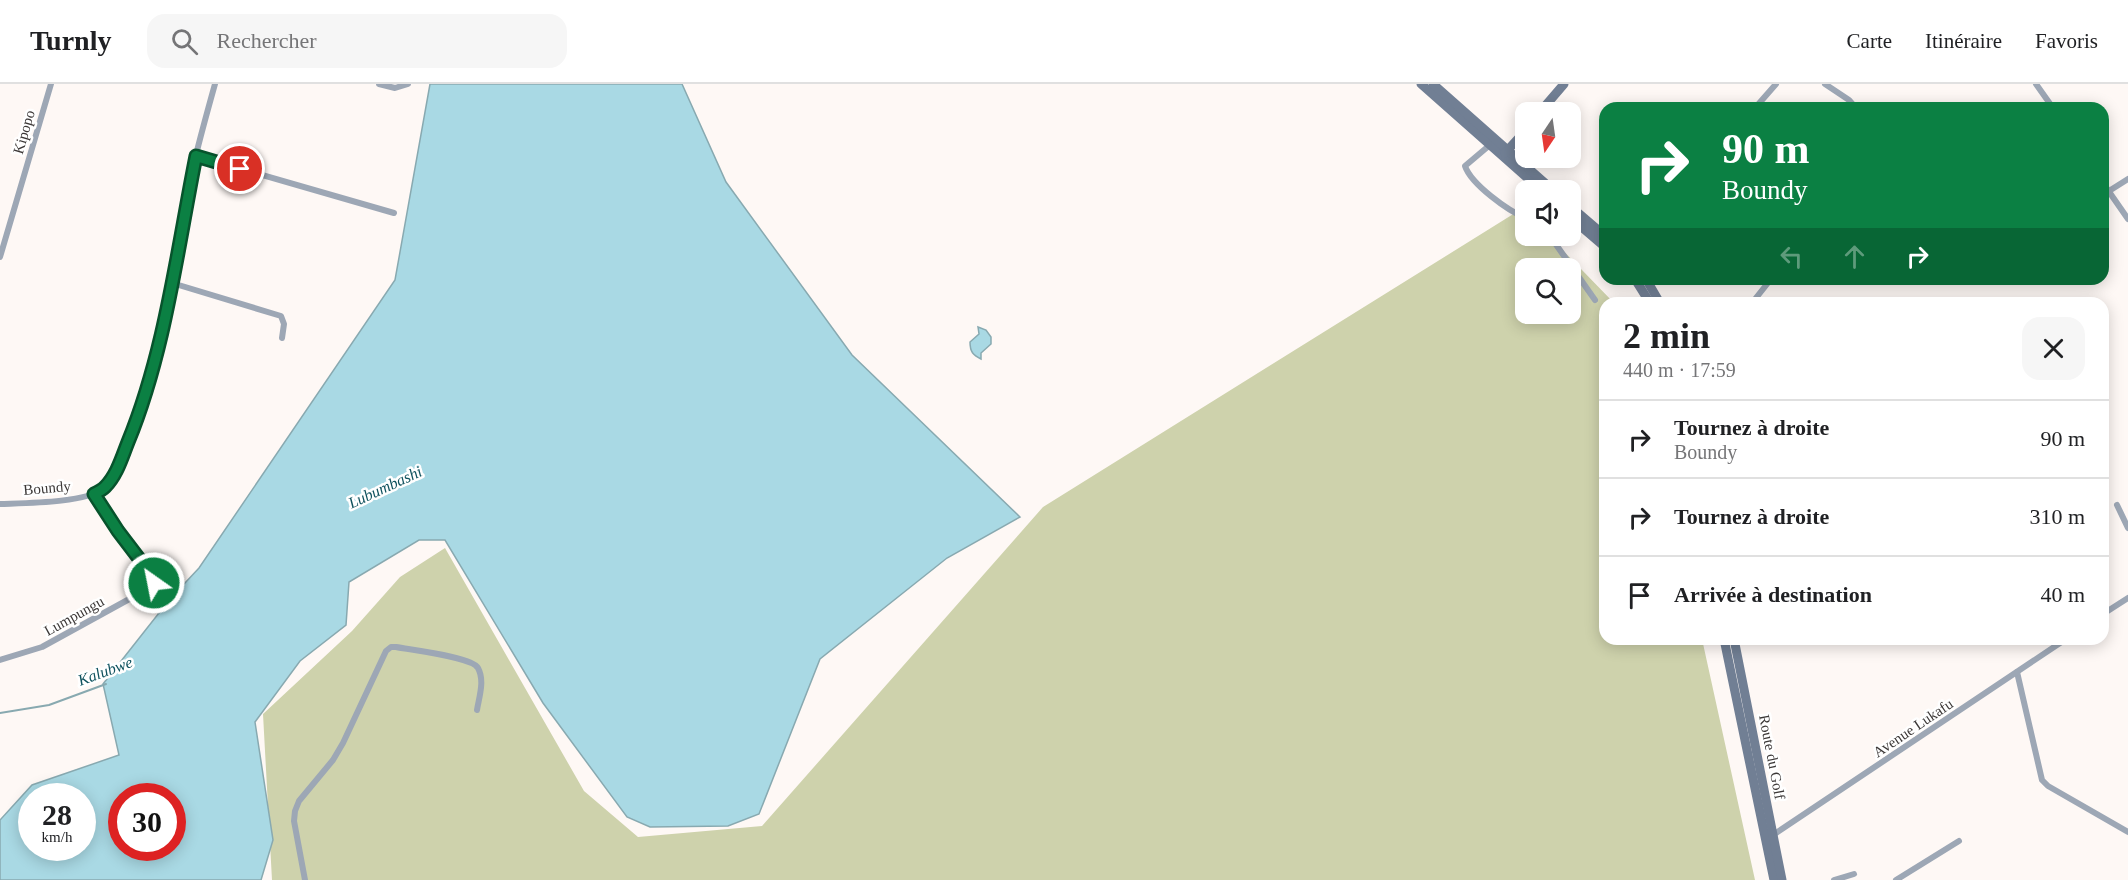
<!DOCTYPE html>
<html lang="fr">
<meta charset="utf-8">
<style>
:root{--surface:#fff;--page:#f6f6f6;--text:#202124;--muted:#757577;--line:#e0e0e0}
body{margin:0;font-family:Georgia,serif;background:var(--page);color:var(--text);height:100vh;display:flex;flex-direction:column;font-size:22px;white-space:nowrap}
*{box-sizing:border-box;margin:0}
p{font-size:20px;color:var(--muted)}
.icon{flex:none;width:33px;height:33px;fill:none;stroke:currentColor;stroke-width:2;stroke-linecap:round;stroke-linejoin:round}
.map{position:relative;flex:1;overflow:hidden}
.panel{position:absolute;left:1599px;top:213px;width:510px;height:348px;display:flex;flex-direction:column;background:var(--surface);border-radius:18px;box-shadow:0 3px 15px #0003}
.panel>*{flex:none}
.hud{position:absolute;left:1599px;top:18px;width:510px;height:183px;border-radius:18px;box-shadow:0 3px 15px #0003;background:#0b8043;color:#fff;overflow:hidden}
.needle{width:39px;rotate:193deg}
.controls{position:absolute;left:1515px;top:18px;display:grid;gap:12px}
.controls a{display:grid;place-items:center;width:66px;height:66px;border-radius:12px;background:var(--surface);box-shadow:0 3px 15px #0003;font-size:30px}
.speed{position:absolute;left:18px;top:699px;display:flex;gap:12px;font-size:30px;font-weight:700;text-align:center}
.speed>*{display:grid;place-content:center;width:78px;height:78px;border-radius:50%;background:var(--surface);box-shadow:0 3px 15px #0003;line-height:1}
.speed small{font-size:15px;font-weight:400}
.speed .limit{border:9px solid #d22;background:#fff;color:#111}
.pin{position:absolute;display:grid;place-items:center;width:51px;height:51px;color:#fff;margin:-26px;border:3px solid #fff;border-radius:50%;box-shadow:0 2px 6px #0007}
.me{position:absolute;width:66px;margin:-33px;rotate:327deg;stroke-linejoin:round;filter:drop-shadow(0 0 4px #0008)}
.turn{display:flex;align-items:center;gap:21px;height:126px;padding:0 24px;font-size:27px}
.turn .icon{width:78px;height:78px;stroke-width:2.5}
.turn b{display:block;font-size:42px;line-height:51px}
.lanes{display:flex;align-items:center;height:57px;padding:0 24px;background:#0003;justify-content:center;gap:30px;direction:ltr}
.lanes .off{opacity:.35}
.round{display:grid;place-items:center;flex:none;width:63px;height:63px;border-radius:18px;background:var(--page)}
.head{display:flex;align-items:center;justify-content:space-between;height:102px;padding:0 24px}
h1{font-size:36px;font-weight:700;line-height:45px}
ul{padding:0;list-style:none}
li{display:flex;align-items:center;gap:18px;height:78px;padding:0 24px;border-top:2px solid var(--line)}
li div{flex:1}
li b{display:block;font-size:22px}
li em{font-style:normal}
header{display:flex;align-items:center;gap:36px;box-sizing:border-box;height:84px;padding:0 30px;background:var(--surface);border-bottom:2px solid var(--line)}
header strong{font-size:28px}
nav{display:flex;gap:33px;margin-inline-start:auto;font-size:21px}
.search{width:420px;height:54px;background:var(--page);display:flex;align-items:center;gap:15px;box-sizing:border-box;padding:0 21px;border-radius:18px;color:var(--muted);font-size:22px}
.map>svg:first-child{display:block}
.green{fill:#ced2ac;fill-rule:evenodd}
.water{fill:#a9d9e4;stroke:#88a9b0;stroke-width:1.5;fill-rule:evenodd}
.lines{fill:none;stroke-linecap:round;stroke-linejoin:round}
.stream{stroke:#88a9b0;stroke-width:2}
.street{stroke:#9da7b5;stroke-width:6}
.secondary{stroke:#717f94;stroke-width:9}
.route-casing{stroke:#07532c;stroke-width:15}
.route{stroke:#0b8043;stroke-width:10}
.labels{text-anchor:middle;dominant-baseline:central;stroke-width:5;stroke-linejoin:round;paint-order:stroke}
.street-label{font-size:15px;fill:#3c3837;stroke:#fff}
.water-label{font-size:16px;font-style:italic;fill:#0f525e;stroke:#fff}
</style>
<header>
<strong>Turnly</strong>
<div class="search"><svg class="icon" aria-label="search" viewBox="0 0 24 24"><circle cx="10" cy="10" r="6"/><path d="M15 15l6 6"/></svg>Rechercher</div>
<nav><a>Carte</a><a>Itinéraire</a><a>Favoris</a></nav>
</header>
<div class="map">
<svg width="2128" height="796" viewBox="0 0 2128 796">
<rect width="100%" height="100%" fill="#fef8f5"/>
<!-- green -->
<path class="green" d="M 1523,124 L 1525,127 L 1526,152 L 1549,152 L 1614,219 L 1605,219 L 1605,555 L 1702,555 L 1755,796 L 272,796 L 263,630 L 352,547 L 400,493 L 445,464 L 584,707 L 638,753 L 762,742 L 1043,423 ZM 1526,184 L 1570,184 L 1570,230 L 1526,230 Z"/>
<!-- water -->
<g class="water">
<path d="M 430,0 L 682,0 L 726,98 L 852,271 L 1020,433 L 947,474 L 820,575 L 759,730 L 728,742 L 650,743 L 627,733 L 543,619 L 445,456 L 419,456 L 349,498 L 346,541 L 300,577 L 255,638 L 273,756 L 261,796 L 0,796 L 0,736 L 32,701 L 119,671 L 103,600 L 170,515 L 199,484 L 395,196 ZM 32,712 L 82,712 L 82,764 L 32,764 ZM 122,712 L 172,712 L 172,764 L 122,764 Z"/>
<path d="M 978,243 L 986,246 L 991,253 L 991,260 L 981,269 L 981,275 C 973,271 970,268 970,258 L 979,250 Z"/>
</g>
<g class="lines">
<!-- stream -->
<path class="stream" d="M 0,629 L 49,621 L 106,600"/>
<!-- street -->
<g class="street">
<path d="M 379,0 L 395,4 L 408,0"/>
<path d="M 1825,0 L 1849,16 L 1856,24"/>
<path d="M 2036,0 L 2053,24"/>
<path d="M 1755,24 L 1776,0"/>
<path d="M 1491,60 L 1465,82 C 1471,100 1508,127 1526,134"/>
<path d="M 196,72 L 394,129"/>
<path d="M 2103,99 L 2128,135"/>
<path d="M 2109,107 L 2128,95"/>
<path d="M 1550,152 L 1595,216"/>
<path d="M 0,173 L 51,0"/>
<path d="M 172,199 L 281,232 L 284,240 L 282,254"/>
<path d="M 1752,219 L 1771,195"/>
<path d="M 0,420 C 24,419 85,419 103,405 C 114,396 119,379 125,366 C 163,273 175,172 195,75 C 201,50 208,25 215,0"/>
<path d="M 2117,421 L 2128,444"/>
<path d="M 2103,530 L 2128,514"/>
<path d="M 0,576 L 42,563 L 153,502 L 154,496 L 150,489 L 118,447 L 94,410"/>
<path d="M 2017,588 L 2042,696 L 2048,702 L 2128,748"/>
<path d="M 1770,753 L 2066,555"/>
<path d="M 305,796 L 294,737 L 295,727 L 299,717 L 333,676 L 343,659 L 386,567 L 391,563 L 396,563 C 411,566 472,573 478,584 C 485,597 479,613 477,626"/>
<path d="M 1834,796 L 1854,790"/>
<path d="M 1896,796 L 1959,757"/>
</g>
<!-- secondary -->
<g class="secondary">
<path d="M 1421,0 L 1541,106"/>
<path d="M 1433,0 L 1553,106"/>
<path d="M 1540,28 L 1564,0"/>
<path d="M 1505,69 L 1526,46"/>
<path d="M 1570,122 L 1605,152"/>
<path d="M 1570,133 L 1605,163"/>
<path d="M 1635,195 L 1650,219"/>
<path d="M 1646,195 L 1660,219"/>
<path d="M 1724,555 L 1774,796"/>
<path d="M 1734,555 L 1782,796"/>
</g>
</g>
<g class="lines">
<defs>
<path id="route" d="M 154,499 L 150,489 L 118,447 L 94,410 C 98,408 102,406 105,403 C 117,391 122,373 128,358 C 165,268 177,167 196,72 L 240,85"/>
</defs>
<!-- route casing -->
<use href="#route" class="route-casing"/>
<!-- route -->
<use href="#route" class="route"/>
</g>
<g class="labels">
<!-- street labels -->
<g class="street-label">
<text transform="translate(24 48) rotate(-74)">Kipopo</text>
<text transform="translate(47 404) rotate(-5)">Boundy</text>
<text transform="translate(74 532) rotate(-29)">Lumpungu</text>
<text transform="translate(1913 644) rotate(-34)">Avenue Lukafu</text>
<text transform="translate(1772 673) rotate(79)">Route du Golf</text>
</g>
<!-- water labels -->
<g class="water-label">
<text transform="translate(385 403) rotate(-25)">Lubumbashi</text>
<text transform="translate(105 587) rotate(-20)">Kalubwe</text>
</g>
</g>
</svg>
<div class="controls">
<a><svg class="needle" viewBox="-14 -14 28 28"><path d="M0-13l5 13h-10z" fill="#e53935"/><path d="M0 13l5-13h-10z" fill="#757577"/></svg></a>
<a><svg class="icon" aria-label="sound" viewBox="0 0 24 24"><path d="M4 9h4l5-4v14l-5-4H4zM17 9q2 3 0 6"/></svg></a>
<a><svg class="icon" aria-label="search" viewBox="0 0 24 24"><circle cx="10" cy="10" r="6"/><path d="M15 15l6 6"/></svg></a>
</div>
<div class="speed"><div>28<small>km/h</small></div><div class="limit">30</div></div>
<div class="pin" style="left:240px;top:85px;background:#d93025"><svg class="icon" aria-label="arrive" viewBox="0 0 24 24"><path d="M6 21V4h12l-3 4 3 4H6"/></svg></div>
<svg class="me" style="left:154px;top:499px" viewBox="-20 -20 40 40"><circle r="17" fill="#0b8043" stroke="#fff" stroke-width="3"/><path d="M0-11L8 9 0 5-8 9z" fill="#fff"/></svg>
<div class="hud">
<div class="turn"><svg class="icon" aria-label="right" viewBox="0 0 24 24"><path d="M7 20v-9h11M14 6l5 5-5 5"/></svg><div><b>90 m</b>Boundy</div></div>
<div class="lanes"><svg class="icon off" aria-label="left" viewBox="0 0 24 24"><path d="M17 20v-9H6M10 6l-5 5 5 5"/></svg><svg class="icon off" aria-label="ahead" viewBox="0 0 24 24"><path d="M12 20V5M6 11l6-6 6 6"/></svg><svg class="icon" aria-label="right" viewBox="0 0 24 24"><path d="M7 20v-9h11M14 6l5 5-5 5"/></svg></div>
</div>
<section class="panel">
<div class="head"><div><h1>2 min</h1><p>440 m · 17:59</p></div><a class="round"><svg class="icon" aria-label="close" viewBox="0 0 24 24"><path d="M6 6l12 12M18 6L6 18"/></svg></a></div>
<ul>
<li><svg class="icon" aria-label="right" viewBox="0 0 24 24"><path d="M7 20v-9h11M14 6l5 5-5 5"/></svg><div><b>Tournez à droite</b><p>Boundy</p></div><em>90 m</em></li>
<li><svg class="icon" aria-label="right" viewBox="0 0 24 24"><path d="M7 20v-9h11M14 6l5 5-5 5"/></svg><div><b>Tournez à droite</b></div><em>310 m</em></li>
<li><svg class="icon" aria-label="arrive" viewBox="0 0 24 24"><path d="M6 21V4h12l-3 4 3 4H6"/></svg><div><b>Arrivée à destination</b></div><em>40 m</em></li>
</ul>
</section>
</div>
